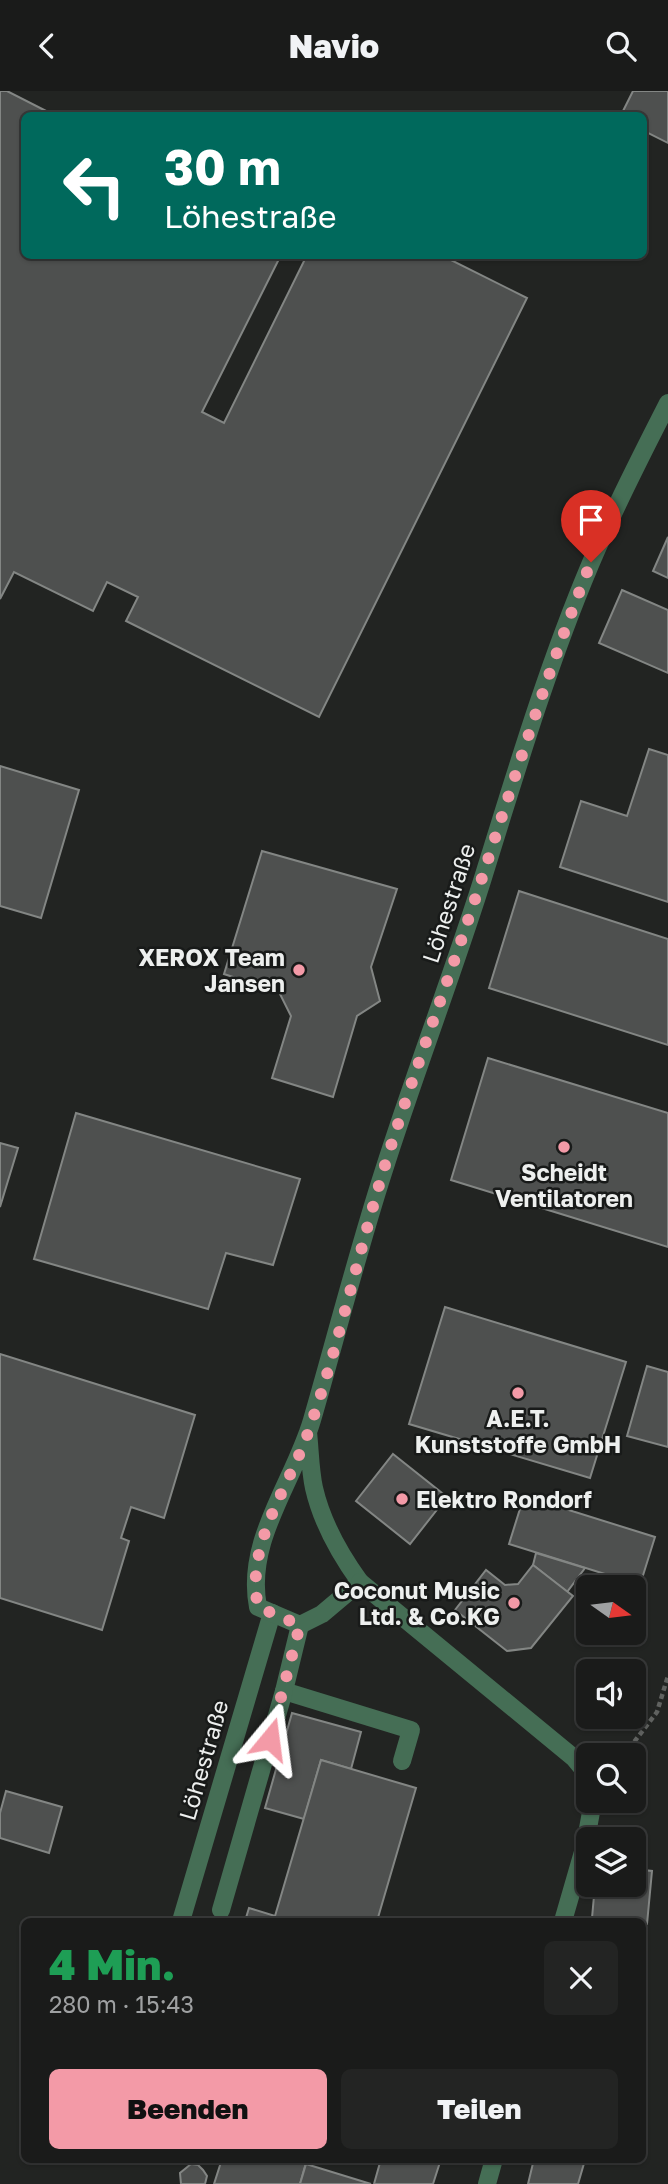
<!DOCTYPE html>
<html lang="de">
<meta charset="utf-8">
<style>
:root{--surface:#1a1b1a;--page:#232423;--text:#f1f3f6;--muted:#9fa1a2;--line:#383939;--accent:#f39aa7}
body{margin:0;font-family:"Golos Text",sans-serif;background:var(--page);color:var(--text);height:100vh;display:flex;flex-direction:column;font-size:26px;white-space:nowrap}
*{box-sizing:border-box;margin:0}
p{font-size:23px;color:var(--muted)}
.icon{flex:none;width:38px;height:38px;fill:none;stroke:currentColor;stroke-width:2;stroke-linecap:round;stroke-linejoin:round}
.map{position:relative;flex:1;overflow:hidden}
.side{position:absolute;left:21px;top:1827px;width:625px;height:245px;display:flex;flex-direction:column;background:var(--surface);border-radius:10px;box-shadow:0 2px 5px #0004,0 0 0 2px var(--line)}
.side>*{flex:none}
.guide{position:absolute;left:21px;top:21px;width:626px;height:147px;border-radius:10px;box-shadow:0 2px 5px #0004,0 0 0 2px var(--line);background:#00695c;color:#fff;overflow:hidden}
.needle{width:46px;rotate:104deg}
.buttons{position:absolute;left:576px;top:1484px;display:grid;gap:14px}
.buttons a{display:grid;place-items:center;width:70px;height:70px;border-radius:10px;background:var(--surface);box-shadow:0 2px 5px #0004,0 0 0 2px var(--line);font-size:35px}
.pin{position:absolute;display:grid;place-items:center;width:60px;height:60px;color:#fff;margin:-72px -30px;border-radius:50% 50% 50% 0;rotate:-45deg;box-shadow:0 0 7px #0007}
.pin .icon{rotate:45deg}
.me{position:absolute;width:77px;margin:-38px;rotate:16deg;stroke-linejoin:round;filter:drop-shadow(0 0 5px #0008)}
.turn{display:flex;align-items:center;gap:24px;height:147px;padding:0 28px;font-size:32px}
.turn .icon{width:91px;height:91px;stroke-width:2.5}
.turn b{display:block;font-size:49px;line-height:60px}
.round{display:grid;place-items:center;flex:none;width:74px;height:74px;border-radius:10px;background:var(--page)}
.summary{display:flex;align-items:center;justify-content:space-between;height:119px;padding:0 28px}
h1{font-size:42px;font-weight:800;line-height:52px;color:#1e9e55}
.cta{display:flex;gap:14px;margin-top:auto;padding:14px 28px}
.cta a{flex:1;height:80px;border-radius:10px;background:var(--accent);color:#111;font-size:28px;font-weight:800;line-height:80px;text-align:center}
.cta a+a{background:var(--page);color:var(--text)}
header{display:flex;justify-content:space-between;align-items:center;height:91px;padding:0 28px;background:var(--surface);font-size:32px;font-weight:800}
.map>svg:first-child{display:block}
.building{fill:#4e504f;stroke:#838684;stroke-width:2}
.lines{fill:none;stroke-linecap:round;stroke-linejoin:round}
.path{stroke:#606260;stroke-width:4.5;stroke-dasharray:5 3.5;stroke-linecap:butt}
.lane{stroke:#456e55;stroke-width:18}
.street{stroke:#456e55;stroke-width:18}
.route{stroke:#f39aa7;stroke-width:12;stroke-dasharray:0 21.6}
.poi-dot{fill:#f39aa7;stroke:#181a19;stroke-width:2.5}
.labels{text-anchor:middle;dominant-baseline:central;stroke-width:5;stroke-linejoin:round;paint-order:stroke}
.street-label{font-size:23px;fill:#edefee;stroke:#181a19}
.poi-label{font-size:23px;font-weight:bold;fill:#edefee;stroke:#181a19;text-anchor:end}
</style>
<header><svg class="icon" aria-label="back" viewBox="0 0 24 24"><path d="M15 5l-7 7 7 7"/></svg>Navio<svg class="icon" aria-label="search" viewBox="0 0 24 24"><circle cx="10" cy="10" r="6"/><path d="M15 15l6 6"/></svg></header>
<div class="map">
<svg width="668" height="2093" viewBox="0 0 668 2093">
<rect width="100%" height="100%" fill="#222422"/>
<!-- building -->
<g class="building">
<path d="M 0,0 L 7,0 L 54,24 L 24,24 L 24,164 L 281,164 L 202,321 L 224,332 L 307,164 L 441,164 L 527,207 L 319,626 L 126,530 L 138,506 L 107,491 L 93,520 L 14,481 L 0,508 Z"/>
<path d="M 633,0 L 668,0 L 668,52 L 644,40 L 644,24 L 621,24 Z"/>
<path d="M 668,446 L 668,487 L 653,480 Z"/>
<path d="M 622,499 L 668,519 L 668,582 L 599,552 Z"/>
<path d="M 649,658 L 668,664 L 668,811 L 560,776 L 581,710 L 627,725 Z"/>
<path d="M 0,675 L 79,699 L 41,827 L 0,815 Z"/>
<path d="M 262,760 L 397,798 L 371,876 L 380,910 L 357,925 L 333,1006 L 272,987 L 291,925 L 279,901 L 224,883 Z"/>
<path d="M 519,800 L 668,848 L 668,954 L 489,897 Z"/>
<path d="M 488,967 L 668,1022 L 668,1156 L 451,1089 Z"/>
<path d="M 76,1022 L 300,1088 L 273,1174 L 226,1162 L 208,1218 L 34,1168 Z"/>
<path d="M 0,1052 L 18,1057 L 0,1116 Z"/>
<path d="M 445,1216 L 626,1271 L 590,1387 L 409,1333 Z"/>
<path d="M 0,1263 L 195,1324 L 164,1427 L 131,1416 L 121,1447 L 129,1450 L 102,1539 L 0,1507 Z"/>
<path d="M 647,1275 L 668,1281 L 668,1356 L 627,1345 Z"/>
<path d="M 393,1363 L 447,1406 L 410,1453 L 356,1410 Z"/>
<path d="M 524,1405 L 655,1446 L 640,1494 L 509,1453 Z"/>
<path d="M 536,1462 L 585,1477 L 567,1501 L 533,1474 Z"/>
<path d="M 533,1474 L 573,1505 L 531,1557 L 507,1560 L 455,1519 L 486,1479 L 505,1494 L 518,1493 Z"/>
<path d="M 292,1622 L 361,1641 L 351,1678 L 321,1669 L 304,1728 L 265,1717 Z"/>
<path d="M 321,1669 L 416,1697 L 377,1830 L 245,1830 L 249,1817 L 275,1825 Z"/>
<path d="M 6,1700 L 62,1716 L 49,1762 L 0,1747 L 0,1722 Z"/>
<path d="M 634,1778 L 652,1780 L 647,1833 L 642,1833 L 642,1830 L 592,1827 L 595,1794 L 634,1794 Z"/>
<path d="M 222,2068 L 307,2068 L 300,2093 L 214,2093 Z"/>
<path d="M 381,2068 L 441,2068 L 433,2093 L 374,2093 Z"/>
<path d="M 534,2068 L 584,2068 L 585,2069 L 578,2093 L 528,2093 Z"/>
<path d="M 191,2073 L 198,2074 L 203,2079 L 207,2085 L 205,2093 L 181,2093 L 180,2082 Z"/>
<path d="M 306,2073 L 371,2093 L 300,2093 Z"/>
</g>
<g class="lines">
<!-- path -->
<path class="path" d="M 624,1664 L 657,1621 L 668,1585"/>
<!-- lane -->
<g class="lane">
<path d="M 300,1534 L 284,1600 L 411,1639 L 402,1670"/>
<path d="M 221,1819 L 284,1600"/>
<path d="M 181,1830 L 272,1522"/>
</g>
<!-- street -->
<g class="street">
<path d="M 308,1341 C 310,1359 310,1379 314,1397 C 322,1432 339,1462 360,1491 L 322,1523 L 300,1534 L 258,1516 C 245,1449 294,1391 312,1329 C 336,1246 357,1163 383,1082 C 414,984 451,888 482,790 C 515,684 547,576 590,474 C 613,419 641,365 668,312"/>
<path d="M 360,1491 L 574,1667 L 588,1684"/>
<path d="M 563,1830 L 585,1754 L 593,1710"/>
<path d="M 487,2093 L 494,2068"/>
</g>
</g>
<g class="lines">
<!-- route -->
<path class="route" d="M 270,1648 L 300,1534 L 258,1516 C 245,1452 289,1397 309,1339 C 338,1256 357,1169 382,1084 C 412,985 449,889 481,790 C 516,683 549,576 591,471"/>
</g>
<!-- markers -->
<g class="poi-dot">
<circle cx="299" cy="879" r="7"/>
<circle cx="564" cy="1056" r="7"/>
<circle cx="518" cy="1302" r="7"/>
<circle cx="402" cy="1408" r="7"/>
<circle cx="514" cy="1512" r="7"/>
</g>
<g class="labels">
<!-- street labels -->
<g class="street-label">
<text transform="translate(448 812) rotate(-72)">Löhestraße</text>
<text transform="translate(203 1669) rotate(-74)">Löhestraße</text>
</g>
<!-- poi labels -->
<g class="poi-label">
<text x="285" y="866">XEROX Team<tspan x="285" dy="26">Jansen</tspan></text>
<text x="564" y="1081" text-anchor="middle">Scheidt<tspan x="564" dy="26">Ventilatoren</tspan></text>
<text x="518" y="1327" text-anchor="middle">A.E.T.<tspan x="518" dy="26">Kunststoffe GmbH</tspan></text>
<text x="416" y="1408" text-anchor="start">Elektro Rondorf</text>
<text x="500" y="1499">Coconut Music<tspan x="500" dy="26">Ltd. &amp; Co.KG</tspan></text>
</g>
</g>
</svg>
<div class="buttons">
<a><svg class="needle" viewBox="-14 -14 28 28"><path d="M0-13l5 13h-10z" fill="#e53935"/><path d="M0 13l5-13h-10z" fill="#9fa1a2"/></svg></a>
<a><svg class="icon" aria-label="sound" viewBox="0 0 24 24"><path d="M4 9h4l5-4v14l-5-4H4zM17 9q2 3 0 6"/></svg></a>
<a><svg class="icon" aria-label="search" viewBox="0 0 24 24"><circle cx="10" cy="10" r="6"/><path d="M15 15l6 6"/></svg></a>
<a><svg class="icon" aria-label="layers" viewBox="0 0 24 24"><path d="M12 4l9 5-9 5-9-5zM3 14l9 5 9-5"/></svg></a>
</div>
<div class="pin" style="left:591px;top:471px;background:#d93025"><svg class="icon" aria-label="arrive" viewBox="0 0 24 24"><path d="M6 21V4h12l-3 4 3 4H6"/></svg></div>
<svg class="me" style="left:270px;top:1648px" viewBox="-20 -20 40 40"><path d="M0-17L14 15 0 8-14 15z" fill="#f39aa7" stroke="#fff" stroke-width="4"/></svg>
<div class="guide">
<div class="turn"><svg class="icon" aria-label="left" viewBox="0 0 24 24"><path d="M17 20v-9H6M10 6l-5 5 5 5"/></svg><div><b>30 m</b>Löhestraße</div></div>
</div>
<section class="side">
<div class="summary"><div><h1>4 Min.</h1><p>280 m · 15:43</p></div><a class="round"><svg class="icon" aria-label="close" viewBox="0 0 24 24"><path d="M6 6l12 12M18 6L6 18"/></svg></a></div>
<div class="cta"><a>Beenden</a><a>Teilen</a></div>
</section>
</div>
